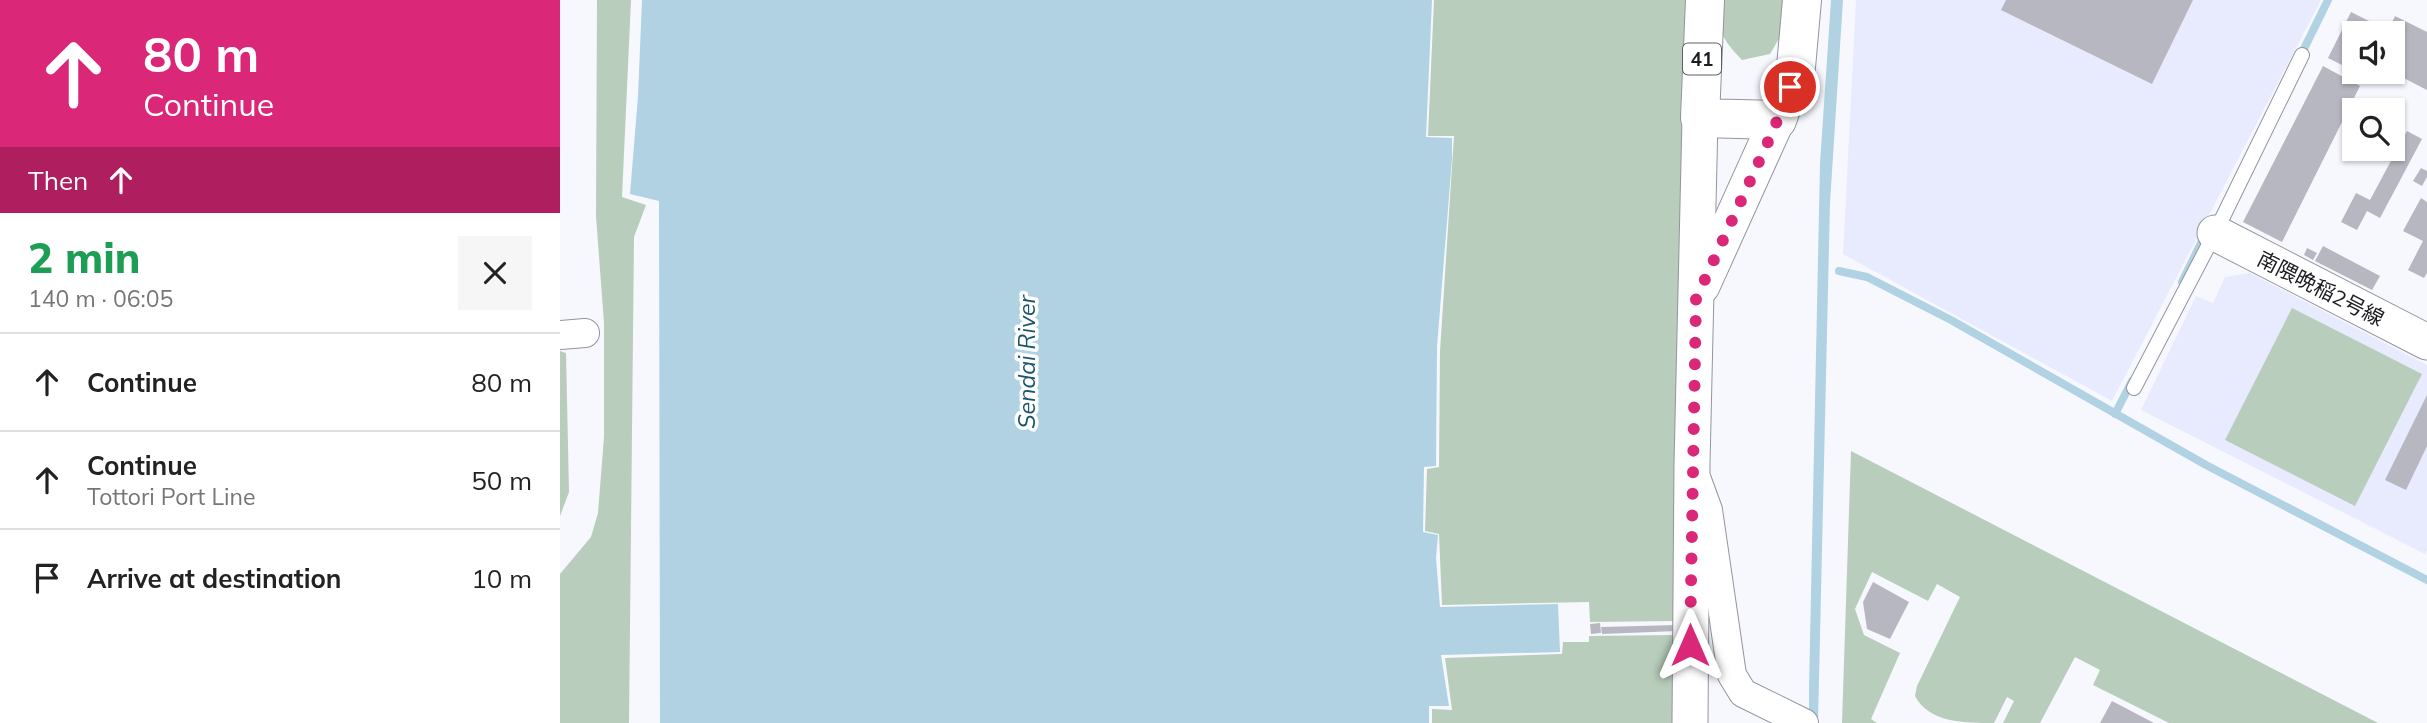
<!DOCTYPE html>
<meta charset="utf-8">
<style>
:root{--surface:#fff;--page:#f6f6f6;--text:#222;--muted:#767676;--line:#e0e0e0}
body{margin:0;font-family:Mulish,"Noto Sans JP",sans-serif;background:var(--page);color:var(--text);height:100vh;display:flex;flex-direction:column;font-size:26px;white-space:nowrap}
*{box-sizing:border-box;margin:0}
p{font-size:23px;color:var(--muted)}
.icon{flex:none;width:38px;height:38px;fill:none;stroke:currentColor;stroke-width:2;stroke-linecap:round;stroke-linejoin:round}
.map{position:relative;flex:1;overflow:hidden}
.panel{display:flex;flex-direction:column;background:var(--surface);width:560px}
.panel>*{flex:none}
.guide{background:#db2777;color:#fff;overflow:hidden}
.tools{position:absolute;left:1782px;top:21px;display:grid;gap:14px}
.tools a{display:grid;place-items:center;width:63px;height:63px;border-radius:0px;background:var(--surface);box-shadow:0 2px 5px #0004;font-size:35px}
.pin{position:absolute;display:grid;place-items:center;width:60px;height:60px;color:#fff;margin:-30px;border:4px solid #fff;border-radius:50%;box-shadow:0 2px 7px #0007}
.me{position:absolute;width:77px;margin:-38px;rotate:0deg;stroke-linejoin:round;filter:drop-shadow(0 0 5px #0008)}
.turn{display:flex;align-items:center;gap:24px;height:147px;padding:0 28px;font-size:32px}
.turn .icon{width:91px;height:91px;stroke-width:2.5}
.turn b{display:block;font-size:49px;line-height:60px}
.then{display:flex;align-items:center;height:66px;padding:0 28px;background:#0003;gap:14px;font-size:26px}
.round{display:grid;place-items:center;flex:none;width:74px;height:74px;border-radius:0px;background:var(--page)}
.head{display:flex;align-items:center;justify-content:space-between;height:119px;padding:0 28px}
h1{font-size:42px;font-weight:800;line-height:52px;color:#1e9e55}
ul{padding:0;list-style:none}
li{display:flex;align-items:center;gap:21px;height:98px;padding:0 28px;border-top:2px solid var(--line)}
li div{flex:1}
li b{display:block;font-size:26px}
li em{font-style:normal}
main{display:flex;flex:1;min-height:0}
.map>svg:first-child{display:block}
.built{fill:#e7ebfd}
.green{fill:#b8cdbb}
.water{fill:#b1d2e2}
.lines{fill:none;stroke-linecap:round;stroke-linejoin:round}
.stream{stroke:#b1d2e2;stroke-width:8}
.building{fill:#b7b7c1}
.service-casing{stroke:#93959e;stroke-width:16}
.minor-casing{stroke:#93959e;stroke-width:30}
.tertiary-casing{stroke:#93959e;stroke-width:37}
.primary-casing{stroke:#93959e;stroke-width:40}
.service{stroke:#fff;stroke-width:14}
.minor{stroke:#fff;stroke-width:28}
.tertiary{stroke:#fff;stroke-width:35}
.primary{stroke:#fff;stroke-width:38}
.route{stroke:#db2777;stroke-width:12;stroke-dasharray:0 21.6}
.labels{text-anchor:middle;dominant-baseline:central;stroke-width:7;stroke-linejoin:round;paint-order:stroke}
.shield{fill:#fff;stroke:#5f6063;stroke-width:2}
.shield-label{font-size:19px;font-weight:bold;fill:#1b1c20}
.street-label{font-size:21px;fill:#1b1c20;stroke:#fff}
.water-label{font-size:23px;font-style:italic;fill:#18546c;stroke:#fff}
</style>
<main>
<section class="panel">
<div class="guide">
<div class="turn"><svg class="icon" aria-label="ahead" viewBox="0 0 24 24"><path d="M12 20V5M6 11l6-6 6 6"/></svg><div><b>80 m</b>Continue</div></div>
<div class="then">Then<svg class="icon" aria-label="ahead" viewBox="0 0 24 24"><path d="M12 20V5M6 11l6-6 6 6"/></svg></div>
</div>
<div class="head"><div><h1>2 min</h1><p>140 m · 06:05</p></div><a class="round"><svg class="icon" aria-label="close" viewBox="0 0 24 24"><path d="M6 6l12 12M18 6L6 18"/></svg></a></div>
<ul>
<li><svg class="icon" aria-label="ahead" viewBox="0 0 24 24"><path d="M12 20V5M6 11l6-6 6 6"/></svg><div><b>Continue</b></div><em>80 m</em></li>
<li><svg class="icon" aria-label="ahead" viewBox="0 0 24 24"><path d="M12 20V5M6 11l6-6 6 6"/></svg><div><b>Continue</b><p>Tottori Port Line</p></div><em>50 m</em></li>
<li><svg class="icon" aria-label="arrive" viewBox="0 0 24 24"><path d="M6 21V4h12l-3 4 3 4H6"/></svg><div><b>Arrive at destination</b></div><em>10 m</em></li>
</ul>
</section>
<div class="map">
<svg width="1867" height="723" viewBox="0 0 1867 723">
<rect width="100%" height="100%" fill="#f6f8fe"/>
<!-- built -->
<g class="built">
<path d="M 1296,0 L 1761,0 L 1552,401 L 1283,254 Z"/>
<path d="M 1690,273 L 1867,365 L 1867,550 L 1865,554 L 1581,410 L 1636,296 L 1653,303 L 1665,277 Z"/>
</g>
<!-- green -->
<g class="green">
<path d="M 37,0 L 71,0 L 62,197 L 86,205 L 74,237 L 69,723 L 0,723 L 0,574 L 31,537 L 38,513 L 44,437 L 44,323 L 36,216 Z"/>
<path d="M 874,0 L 1131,0 L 1122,147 L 1116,621 L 1030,622 L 1029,602 L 882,605 L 879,534 L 865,531 L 867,469 L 879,467 L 880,351 L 894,136 L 868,136 Z"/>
<path d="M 1160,0 L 1224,0 L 1223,32 L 1210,54 L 1182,60 C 1160,37 1159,33 1160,0 Z"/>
<path d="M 1732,308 L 1862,374 L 1795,506 L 1665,440 Z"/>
<path d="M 0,351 L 6,353 L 9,492 L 0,516 Z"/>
<path d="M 1291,451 L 1818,723 L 1609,723 L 1533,685 L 1540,670 L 1515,657 L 1480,723 L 1443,723 L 1454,701 L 1447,697 L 1434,723 C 1405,723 1369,723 1355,696 L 1357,686 L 1400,597 L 1377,584 L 1368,601 L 1312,572 L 1295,609 L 1304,635 L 1340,653 L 1311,719 L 1317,723 L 1282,723 Z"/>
<path d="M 1116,635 L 1115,723 L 872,723 L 872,709 L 892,710 L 885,658 L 1002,654 L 1003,642 L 1029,642 L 1029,636 Z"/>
</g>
<!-- water -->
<g class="water">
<path d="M 82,0 L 872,0 L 866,137 L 892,138 L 892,159 L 877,347 L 876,466 L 864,467 L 863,532 L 878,535 L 876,558 L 880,607 L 998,604 L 1000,652 L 881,655 L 889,706 L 869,706 L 869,723 L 100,723 L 99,201 L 70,194 L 78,96 Z"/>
<path d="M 1271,0 L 1283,0 L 1270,203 L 1258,723 L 1249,714 L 1249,689 L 1260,163 Z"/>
</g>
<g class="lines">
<!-- stream -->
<g class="stream">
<path d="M 1740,57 L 1768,0"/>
<path d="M 1279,271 L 1307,277 L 1391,320 L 1646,465 L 1867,580"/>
<path d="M 1622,282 L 1644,237"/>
<path d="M 1555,414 L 1572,381"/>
</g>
</g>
<!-- building -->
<g class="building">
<path d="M 1446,0 L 1633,0 L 1592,84 L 1441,10 Z"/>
<path d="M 1791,12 L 1827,30 L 1825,33 L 1794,33 L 1794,71 L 1768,58 Z"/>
<path d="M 1835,16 L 1867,32 L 1867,90 L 1832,72 L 1832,33 L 1827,33 Z"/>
<path d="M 1763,66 L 1800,86 L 1722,242 L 1683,222 Z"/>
<path d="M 1847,131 L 1862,139 L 1820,218 L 1807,211 L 1797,230 L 1781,222 L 1796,193 L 1810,200 Z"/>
<path d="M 1861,168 L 1867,171 L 1867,177 L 1862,186 L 1853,181 Z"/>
<path d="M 1861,198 L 1867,202 L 1867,273 L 1864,278 L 1848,270 L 1863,241 L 1843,231 Z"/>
<path d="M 1763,246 L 1820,276 L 1812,290 L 1755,261 Z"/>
<path d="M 1747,248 L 1757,253 L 1753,260 L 1744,255 Z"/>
<path d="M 1867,395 L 1867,446 L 1846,490 L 1825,480 Z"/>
<path d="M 1313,582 L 1349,602 L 1330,639 L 1307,629 L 1303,602 Z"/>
<path d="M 1040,623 L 1041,633 L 1031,634 L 1030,624 Z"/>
<path d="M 1116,625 L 1117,631 L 1042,634 L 1041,627 Z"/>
<path d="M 1552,701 L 1594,723 L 1540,723 Z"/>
</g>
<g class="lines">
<defs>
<path id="service" d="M 1574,388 L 1655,233 L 1742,55"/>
<g id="minor">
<path d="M 0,335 L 25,333"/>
<path d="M 1137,480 L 1148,510 L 1172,675 L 1183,693 L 1244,723"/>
</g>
<g id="tertiary">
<path d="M 1655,233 L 1867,342"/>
<path d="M 1142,286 L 1217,120"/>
<path d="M 1130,723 L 1132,464 L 1140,118"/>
</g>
<path id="primary" d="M 1145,0 L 1140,118 L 1217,120 L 1236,67 L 1242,0"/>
</defs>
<!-- service casing -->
<use href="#service" class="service-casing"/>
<!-- minor casing -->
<use href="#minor" class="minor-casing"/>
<!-- tertiary casing -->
<use href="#tertiary" class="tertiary-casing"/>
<!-- primary casing -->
<use href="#primary" class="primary-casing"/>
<!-- service -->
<use href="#service" class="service"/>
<!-- minor -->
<use href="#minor" class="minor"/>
<!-- tertiary -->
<use href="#tertiary" class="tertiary"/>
<!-- primary -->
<use href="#primary" class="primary"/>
</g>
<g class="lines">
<!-- route -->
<path class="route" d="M 1130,645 L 1136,299 L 1213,131 L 1230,87"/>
</g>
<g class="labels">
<!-- shield labels -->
<rect class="shield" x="1123" y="43.5" width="38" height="31" rx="5"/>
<g class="shield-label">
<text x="1142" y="59">41</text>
</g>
<!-- street labels -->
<g class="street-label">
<text transform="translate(1761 288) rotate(27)">南隈晩稲2号線</text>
</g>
<!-- water labels -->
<g class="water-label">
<text transform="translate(466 362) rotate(-90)">Sendai River</text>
</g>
</g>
</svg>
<div class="tools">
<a><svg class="icon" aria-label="sound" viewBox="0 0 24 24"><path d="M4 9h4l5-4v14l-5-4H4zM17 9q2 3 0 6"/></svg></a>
<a><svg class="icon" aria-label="search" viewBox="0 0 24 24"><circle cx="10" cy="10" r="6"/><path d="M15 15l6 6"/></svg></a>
</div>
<div class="pin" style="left:1230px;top:87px;background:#d93025"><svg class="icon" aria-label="arrive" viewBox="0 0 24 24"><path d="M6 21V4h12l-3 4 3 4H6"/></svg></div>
<svg class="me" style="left:1130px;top:645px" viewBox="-20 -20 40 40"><path d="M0-17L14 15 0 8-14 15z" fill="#db2777" stroke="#fff" stroke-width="4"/></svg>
</div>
</main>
